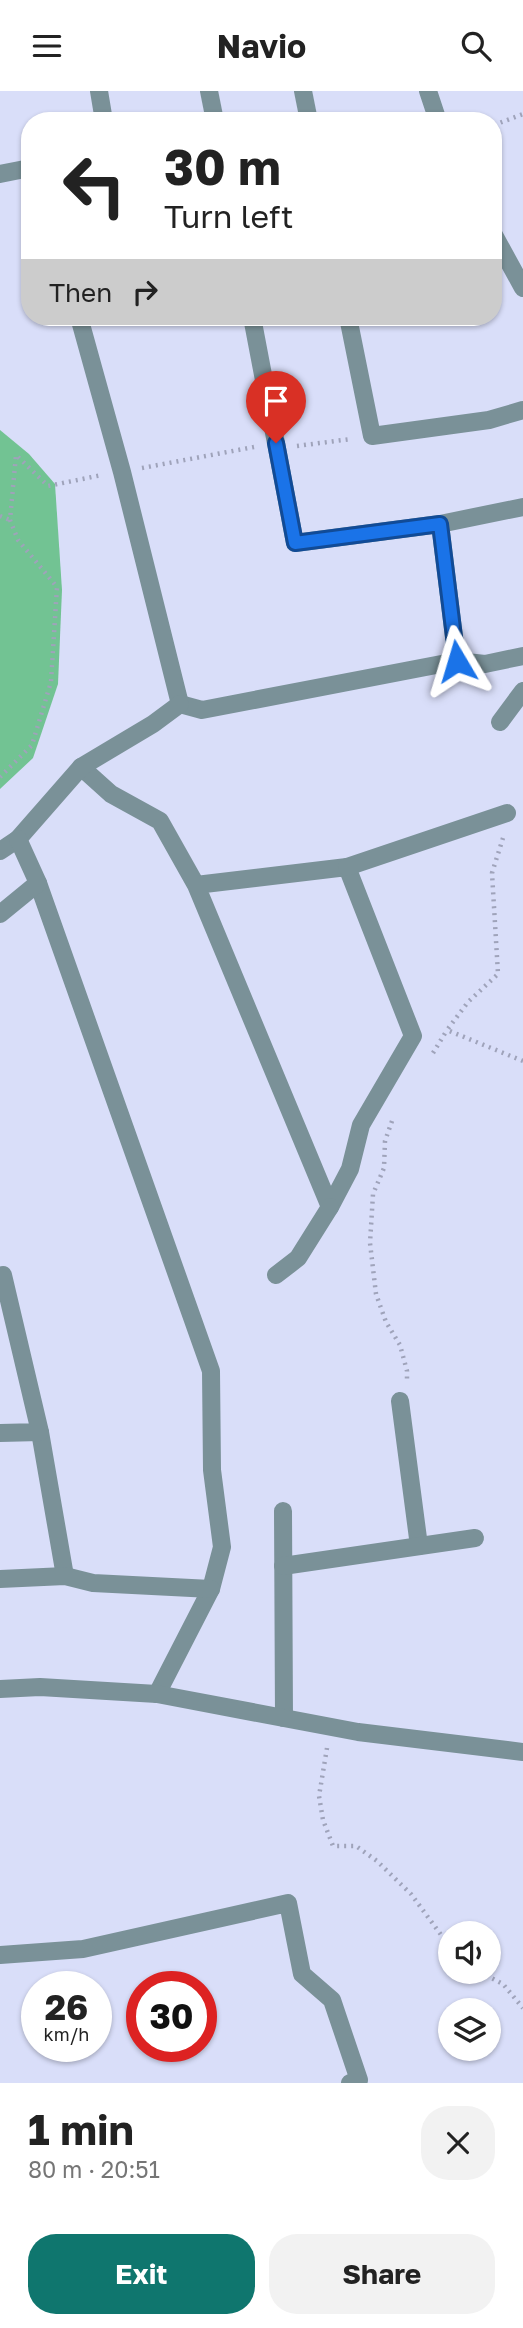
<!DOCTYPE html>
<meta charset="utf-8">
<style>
:root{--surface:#fff;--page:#f2f2f2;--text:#222;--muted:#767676;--accent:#0f766e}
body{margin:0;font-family:"Golos Text",sans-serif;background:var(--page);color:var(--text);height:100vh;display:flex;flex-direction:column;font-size:26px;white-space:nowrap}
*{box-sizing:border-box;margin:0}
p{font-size:23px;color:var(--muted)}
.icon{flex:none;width:38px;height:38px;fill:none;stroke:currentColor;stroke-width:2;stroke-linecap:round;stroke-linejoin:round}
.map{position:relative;height:1992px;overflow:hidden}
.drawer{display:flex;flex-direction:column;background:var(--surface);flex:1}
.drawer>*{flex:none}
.guide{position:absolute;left:21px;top:21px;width:481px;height:214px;border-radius:28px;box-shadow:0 2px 5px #0004;background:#fff;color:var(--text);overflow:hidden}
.tools{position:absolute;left:438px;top:1830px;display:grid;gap:14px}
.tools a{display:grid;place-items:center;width:63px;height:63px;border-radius:50%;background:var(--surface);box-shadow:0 2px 5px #0004;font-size:35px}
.speed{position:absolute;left:21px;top:1880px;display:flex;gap:14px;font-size:35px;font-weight:700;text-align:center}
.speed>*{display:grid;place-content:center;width:91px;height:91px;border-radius:50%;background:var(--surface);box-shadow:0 2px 5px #0004;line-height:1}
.speed small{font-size:18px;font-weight:400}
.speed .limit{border:10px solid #d22;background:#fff;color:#111}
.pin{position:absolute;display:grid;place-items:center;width:60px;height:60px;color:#fff;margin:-72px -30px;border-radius:50% 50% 50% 0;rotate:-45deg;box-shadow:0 0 7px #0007}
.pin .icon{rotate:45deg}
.me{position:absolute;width:77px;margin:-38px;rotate:353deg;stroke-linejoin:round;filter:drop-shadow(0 0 5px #0008)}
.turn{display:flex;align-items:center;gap:24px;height:147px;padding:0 28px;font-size:32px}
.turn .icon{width:91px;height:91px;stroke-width:2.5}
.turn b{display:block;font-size:49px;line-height:60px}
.then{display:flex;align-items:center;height:66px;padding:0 28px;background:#0003;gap:14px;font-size:26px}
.round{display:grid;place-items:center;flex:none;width:74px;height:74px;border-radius:28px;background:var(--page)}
.overview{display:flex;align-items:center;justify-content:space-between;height:119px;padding:0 28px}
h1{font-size:42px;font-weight:700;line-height:52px}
.action{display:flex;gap:14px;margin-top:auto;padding:14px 28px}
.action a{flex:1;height:80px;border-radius:28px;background:var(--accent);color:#fff;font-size:28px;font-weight:700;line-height:80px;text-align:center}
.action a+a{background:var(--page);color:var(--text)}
header{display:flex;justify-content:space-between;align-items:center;height:91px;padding:0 28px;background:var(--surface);font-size:32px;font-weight:700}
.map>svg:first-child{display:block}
.green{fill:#72c393}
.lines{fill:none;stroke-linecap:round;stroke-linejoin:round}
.path{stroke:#9fa3ba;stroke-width:4.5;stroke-dasharray:2 5;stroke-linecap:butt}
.minor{stroke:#7a9198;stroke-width:18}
.route-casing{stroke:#114b97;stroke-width:18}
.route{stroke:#1a73e8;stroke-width:12}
</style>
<header><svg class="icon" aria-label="menu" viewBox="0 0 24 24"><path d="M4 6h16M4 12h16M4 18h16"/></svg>Navio<svg class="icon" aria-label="search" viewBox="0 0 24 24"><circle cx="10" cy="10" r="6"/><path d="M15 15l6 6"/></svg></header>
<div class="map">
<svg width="523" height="1992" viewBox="0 0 523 1992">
<rect width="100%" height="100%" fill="#d9def9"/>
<!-- green -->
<path class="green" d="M 0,339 L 29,363 L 55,393 L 62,499 L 58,593 L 33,667 L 0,698 Z"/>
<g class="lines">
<!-- path -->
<g class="path">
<path d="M 494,34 L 523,23"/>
<path d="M 297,355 L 351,348"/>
<path d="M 142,377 L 254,356"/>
<path d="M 0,425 L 10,429"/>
<path d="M 0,686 L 32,654 L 51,591 L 57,496 L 18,449 L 10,429 L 16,364 L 48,395 L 102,384"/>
<path d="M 503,747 L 492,782 L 498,883 L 468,911 L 447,939 L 523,970"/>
<path d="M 433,962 L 447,939"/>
<path d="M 392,1030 L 385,1050 L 384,1077 L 373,1103 L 370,1152 L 376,1203 L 386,1231 L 400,1254 L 407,1280 L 407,1291"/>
<path d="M 327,1657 L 319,1705 L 323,1729 L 333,1755 L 356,1755 L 377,1770 L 411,1803 L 450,1856"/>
<path d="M 480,1881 L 503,1893 L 523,1917"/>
</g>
<!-- minor -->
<g class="minor">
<path d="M 99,0 L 104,30"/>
<path d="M 209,0 L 215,30"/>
<path d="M 303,0 L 309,30"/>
<path d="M 428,0 L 438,30"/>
<path d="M 0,83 L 30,77"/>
<path d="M 494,144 L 523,197"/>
<path d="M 79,226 L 122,381 L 180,613"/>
<path d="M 252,226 L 295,452 L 440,433 L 523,416"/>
<path d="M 348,226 L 372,345 L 489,329 L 523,319"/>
<path d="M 457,570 L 485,573 L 523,565"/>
<path d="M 180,613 L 202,619 L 457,570 L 440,433"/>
<path d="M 500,631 L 523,600"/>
<path d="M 81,676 L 111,703 L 160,730 L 196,794 L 330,1116 L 350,1078 L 361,1034 L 413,945 L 347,776 L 196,794"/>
<path d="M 0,760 L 18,748 L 81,676 L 153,633 L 180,613"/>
<path d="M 347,776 L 507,722"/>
<path d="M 38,792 L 211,1280 L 212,1379 L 222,1456 L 211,1498 L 157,1603"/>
<path d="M 0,823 L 38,792 L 18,748"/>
<path d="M 276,1184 L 298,1167 L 330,1116"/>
<path d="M 400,1310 L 419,1455"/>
<path d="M 40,1341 L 65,1485"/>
<path d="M 0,1342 L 40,1341 L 3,1184"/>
<path d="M 283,1420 L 284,1627"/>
<path d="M 283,1475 L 475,1447"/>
<path d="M 0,1488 L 65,1485 L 93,1492 L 211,1498"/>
<path d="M 0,1598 L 40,1596 L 157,1603 L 358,1641 L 523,1661"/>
<path d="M 0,1864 L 83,1858 L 288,1812 L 302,1883 L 332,1909 L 359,1989 L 350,1992"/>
</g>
</g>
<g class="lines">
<defs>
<path id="route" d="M 276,352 L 295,452 L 440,433 L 457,570"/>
</defs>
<!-- route casing -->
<use href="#route" class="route-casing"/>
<!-- route -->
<use href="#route" class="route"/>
</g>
</svg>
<div class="tools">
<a><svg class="icon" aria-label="sound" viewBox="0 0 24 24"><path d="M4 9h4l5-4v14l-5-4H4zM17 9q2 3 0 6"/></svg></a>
<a><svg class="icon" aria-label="layers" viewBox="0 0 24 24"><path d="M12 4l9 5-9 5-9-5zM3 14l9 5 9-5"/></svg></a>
</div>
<div class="speed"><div>26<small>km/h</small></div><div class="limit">30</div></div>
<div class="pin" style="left:276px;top:352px;background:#d93025"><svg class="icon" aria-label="arrive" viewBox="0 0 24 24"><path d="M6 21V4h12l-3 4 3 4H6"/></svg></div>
<svg class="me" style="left:457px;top:570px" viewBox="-20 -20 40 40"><path d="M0-17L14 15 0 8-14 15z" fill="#1a73e8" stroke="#fff" stroke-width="4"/></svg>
<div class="guide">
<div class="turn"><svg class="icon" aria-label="left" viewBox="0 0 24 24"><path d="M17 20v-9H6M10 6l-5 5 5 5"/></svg><div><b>30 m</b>Turn left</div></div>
<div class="then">Then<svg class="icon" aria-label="right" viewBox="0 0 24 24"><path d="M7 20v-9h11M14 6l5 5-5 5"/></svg></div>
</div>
</div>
<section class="drawer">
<div class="overview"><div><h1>1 min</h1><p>80 m · 20:51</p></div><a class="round"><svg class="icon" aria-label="close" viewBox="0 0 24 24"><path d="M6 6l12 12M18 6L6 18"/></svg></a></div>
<div class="action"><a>Exit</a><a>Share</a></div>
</section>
